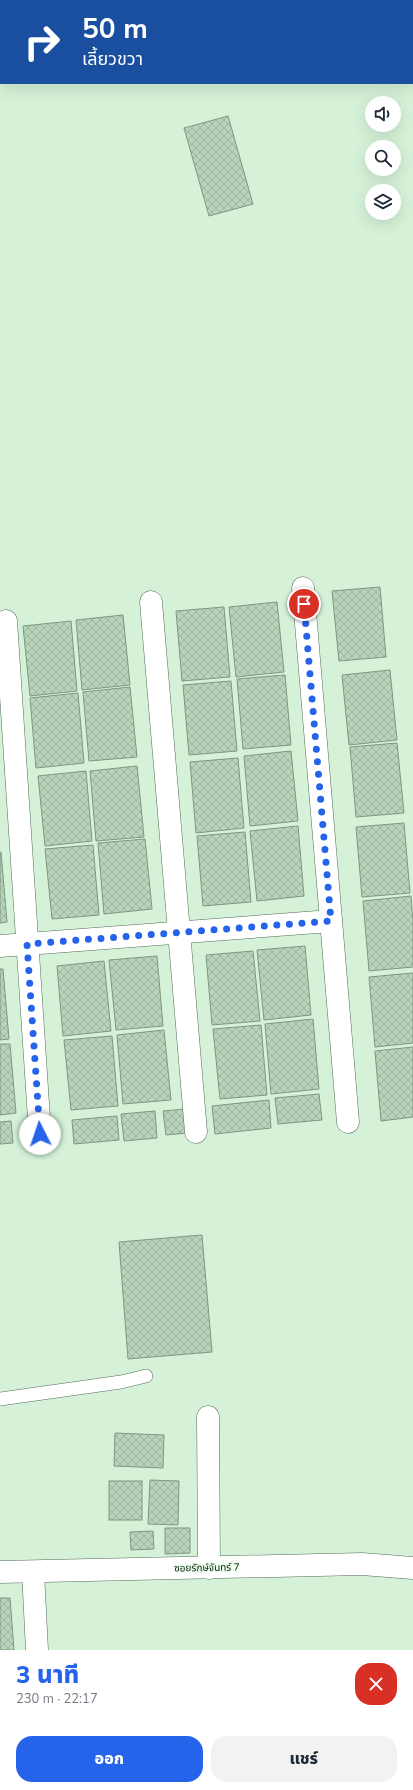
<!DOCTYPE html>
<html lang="th">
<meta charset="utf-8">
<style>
:root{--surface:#fff;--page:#f2f2f3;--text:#1f2937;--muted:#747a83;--accent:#2563eb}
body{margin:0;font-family:"Nunito Sans","Noto Sans Thai",sans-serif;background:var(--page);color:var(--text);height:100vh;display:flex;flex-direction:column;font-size:15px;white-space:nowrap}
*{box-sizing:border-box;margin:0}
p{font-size:13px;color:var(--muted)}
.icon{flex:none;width:22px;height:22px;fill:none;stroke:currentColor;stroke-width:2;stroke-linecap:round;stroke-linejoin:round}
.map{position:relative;height:1650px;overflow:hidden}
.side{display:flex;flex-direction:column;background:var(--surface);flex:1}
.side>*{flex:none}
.hud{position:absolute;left:0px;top:0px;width:413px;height:84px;box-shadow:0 4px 16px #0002;background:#1a4fa0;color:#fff;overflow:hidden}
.tools{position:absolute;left:365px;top:96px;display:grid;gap:8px}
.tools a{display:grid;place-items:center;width:36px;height:36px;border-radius:50%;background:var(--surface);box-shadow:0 4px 16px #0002;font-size:20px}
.pin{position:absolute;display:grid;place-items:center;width:34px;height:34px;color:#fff;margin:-17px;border:2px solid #fff;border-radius:50%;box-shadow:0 1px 4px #0007}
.me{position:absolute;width:44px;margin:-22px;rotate:356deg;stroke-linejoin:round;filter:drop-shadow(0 0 3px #0008)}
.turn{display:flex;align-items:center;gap:14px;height:84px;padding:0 16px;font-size:18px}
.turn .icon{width:52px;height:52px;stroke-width:2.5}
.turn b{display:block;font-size:28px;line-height:34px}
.round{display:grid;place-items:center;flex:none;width:42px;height:42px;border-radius:16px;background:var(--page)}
.overview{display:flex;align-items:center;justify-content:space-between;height:68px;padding:0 16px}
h1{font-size:24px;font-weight:800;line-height:30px;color:var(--accent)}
.cta{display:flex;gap:8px;margin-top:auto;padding:8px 16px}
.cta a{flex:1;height:46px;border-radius:16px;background:var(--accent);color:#fff;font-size:16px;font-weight:800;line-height:46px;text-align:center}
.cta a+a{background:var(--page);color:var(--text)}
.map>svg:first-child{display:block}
.building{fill:url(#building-cross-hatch);stroke:#7d9780}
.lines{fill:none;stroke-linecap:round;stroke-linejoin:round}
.service-casing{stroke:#536c56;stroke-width:14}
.minor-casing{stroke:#536c56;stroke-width:23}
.service{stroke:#fff;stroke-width:13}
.minor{stroke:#fff;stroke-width:22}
.route{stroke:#2563eb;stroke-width:7;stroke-dasharray:0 12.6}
.labels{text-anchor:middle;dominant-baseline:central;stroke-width:3;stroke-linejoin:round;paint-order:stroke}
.street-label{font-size:10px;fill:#151f16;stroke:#e6fee9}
</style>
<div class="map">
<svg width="413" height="1650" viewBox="0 0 413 1650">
<defs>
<pattern id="building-cross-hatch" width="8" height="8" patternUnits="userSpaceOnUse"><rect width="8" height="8" fill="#b7d3ba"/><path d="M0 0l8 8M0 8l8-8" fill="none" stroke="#9cb59f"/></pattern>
</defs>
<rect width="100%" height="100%" fill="#d5f2d8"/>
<!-- building -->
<g class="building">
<path d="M 228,116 L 253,204 L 209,216 L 184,128 Z"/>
<path d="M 380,587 L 386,657 L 339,661 L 332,591 Z"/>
<path d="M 277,602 L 284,672 L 236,677 L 229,607 Z"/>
<path d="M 224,607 L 230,677 L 182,681 L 176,611 Z"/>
<path d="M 123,615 L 130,685 L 82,690 L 76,620 Z"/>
<path d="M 71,621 L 77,691 L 30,696 L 23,626 Z"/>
<path d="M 390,670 L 397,740 L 349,745 L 342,675 Z"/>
<path d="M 285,675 L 291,745 L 243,749 L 237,679 Z"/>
<path d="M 231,681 L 237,751 L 189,755 L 183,685 Z"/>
<path d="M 130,687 L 137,757 L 89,761 L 83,692 Z"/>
<path d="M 78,693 L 84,763 L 36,768 L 30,698 Z"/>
<path d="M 397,743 L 404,813 L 356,817 L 350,747 Z"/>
<path d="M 291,751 L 298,821 L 250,826 L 244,756 Z"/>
<path d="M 238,758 L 244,828 L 196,833 L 190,762 Z"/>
<path d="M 137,766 L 144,837 L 96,841 L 90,771 Z"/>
<path d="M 86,771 L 92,841 L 45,846 L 38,776 Z"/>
<path d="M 404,823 L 410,893 L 362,897 L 356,827 Z"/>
<path d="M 298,826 L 304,896 L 257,901 L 250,831 Z"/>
<path d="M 245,832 L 251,902 L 203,906 L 197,836 Z"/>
<path d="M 145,839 L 152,909 L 104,914 L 98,843 Z"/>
<path d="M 93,845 L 99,915 L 52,919 L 45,849 Z"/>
<path d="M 1,852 L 7,922 L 0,923 L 0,852 Z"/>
<path d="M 411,896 L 413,921 L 413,967 L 369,971 L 363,901 Z"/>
<path d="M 305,946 L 311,1015 L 264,1020 L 257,950 Z"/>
<path d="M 253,951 L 260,1021 L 212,1025 L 206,955 Z"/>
<path d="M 157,956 L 163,1026 L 116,1030 L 109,960 Z"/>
<path d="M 104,961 L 111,1031 L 63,1036 L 57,966 Z"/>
<path d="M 0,969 L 3,969 L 9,1039 L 0,1040 Z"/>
<path d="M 413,973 L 413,1043 L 375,1047 L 369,977 Z"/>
<path d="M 313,1019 L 319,1089 L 271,1094 L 265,1024 Z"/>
<path d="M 261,1025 L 267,1095 L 220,1099 L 213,1029 Z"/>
<path d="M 164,1030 L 171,1100 L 123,1104 L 117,1035 Z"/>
<path d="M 112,1036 L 118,1106 L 71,1110 L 64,1040 Z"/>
<path d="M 0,1044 L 10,1044 L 16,1113 L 0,1115 Z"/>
<path d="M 413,1047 L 413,1117 L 381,1121 L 375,1051 Z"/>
<path d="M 319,1094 L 322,1120 L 278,1124 L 275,1098 Z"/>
<path d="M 269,1100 L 271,1128 L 215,1134 L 212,1106 Z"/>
<path d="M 185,1109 L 187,1133 L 166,1135 L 163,1111 Z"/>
<path d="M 155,1111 L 157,1138 L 124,1141 L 121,1114 Z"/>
<path d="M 117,1116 L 119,1140 L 74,1144 L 72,1120 Z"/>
<path d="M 11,1121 L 13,1143 L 0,1144 L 0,1122 Z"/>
<path d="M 202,1235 L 212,1352 L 128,1359 L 119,1242 Z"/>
<path d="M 115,1433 L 164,1435 L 163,1468 L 114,1466 Z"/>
<path d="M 150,1480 L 179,1481 L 178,1525 L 148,1524 Z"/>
<rect x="109" y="1481" width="33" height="39"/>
<path d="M 165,1528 L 190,1528 L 190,1553 L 165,1554 Z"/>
<path d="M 153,1531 L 154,1549 L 131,1550 L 130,1532 Z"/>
<path d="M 0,1598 L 10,1598 L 14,1650 L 0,1650 Z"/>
</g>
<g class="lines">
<defs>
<path id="service" d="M 0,1399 L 121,1382 L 146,1376"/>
<g id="minor">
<path d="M 303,588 L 348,1122"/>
<path d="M 151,602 L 196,1132"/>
<path d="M 6,621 L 40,1134"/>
<path d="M 0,946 L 331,921"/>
<path d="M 208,1417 L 209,1568"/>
<path d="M 0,1572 L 362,1564 L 413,1568"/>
<path d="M 33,1572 L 37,1650"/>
</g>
</defs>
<!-- service casing -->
<use href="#service" class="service-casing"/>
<!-- minor casing -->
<use href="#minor" class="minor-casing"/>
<!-- service -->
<use href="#service" class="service"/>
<!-- minor -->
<use href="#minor" class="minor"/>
</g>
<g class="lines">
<!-- route -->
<path class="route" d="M 40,1134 L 27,944 L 331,921 L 304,604"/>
</g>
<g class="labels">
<!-- street labels -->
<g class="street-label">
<text transform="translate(207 1568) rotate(-1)">ซอยรักษ์จันทร์ 7</text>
</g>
</g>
</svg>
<div class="tools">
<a><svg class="icon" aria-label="sound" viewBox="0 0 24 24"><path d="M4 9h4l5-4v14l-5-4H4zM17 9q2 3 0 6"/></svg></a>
<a><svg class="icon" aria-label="search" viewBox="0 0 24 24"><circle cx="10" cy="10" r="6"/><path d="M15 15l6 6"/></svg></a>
<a><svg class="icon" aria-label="layers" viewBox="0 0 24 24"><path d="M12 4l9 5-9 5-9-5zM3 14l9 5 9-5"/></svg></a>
</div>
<div class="pin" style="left:304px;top:604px;background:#d93025"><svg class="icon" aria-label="arrive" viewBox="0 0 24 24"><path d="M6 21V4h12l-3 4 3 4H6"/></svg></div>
<svg class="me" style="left:40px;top:1134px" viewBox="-20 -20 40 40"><circle r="19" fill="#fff"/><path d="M0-13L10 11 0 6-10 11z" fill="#2563eb"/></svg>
<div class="hud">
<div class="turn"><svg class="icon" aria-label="right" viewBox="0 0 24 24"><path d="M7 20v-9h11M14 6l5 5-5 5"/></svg><div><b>50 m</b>เลี้ยวขวา</div></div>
</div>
</div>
<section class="side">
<div class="overview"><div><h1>3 นาที</h1><p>230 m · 22:17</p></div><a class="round" style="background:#d93025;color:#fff"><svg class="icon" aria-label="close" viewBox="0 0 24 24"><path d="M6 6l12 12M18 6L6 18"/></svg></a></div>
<div class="cta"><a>ออก</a><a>แชร์</a></div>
</section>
